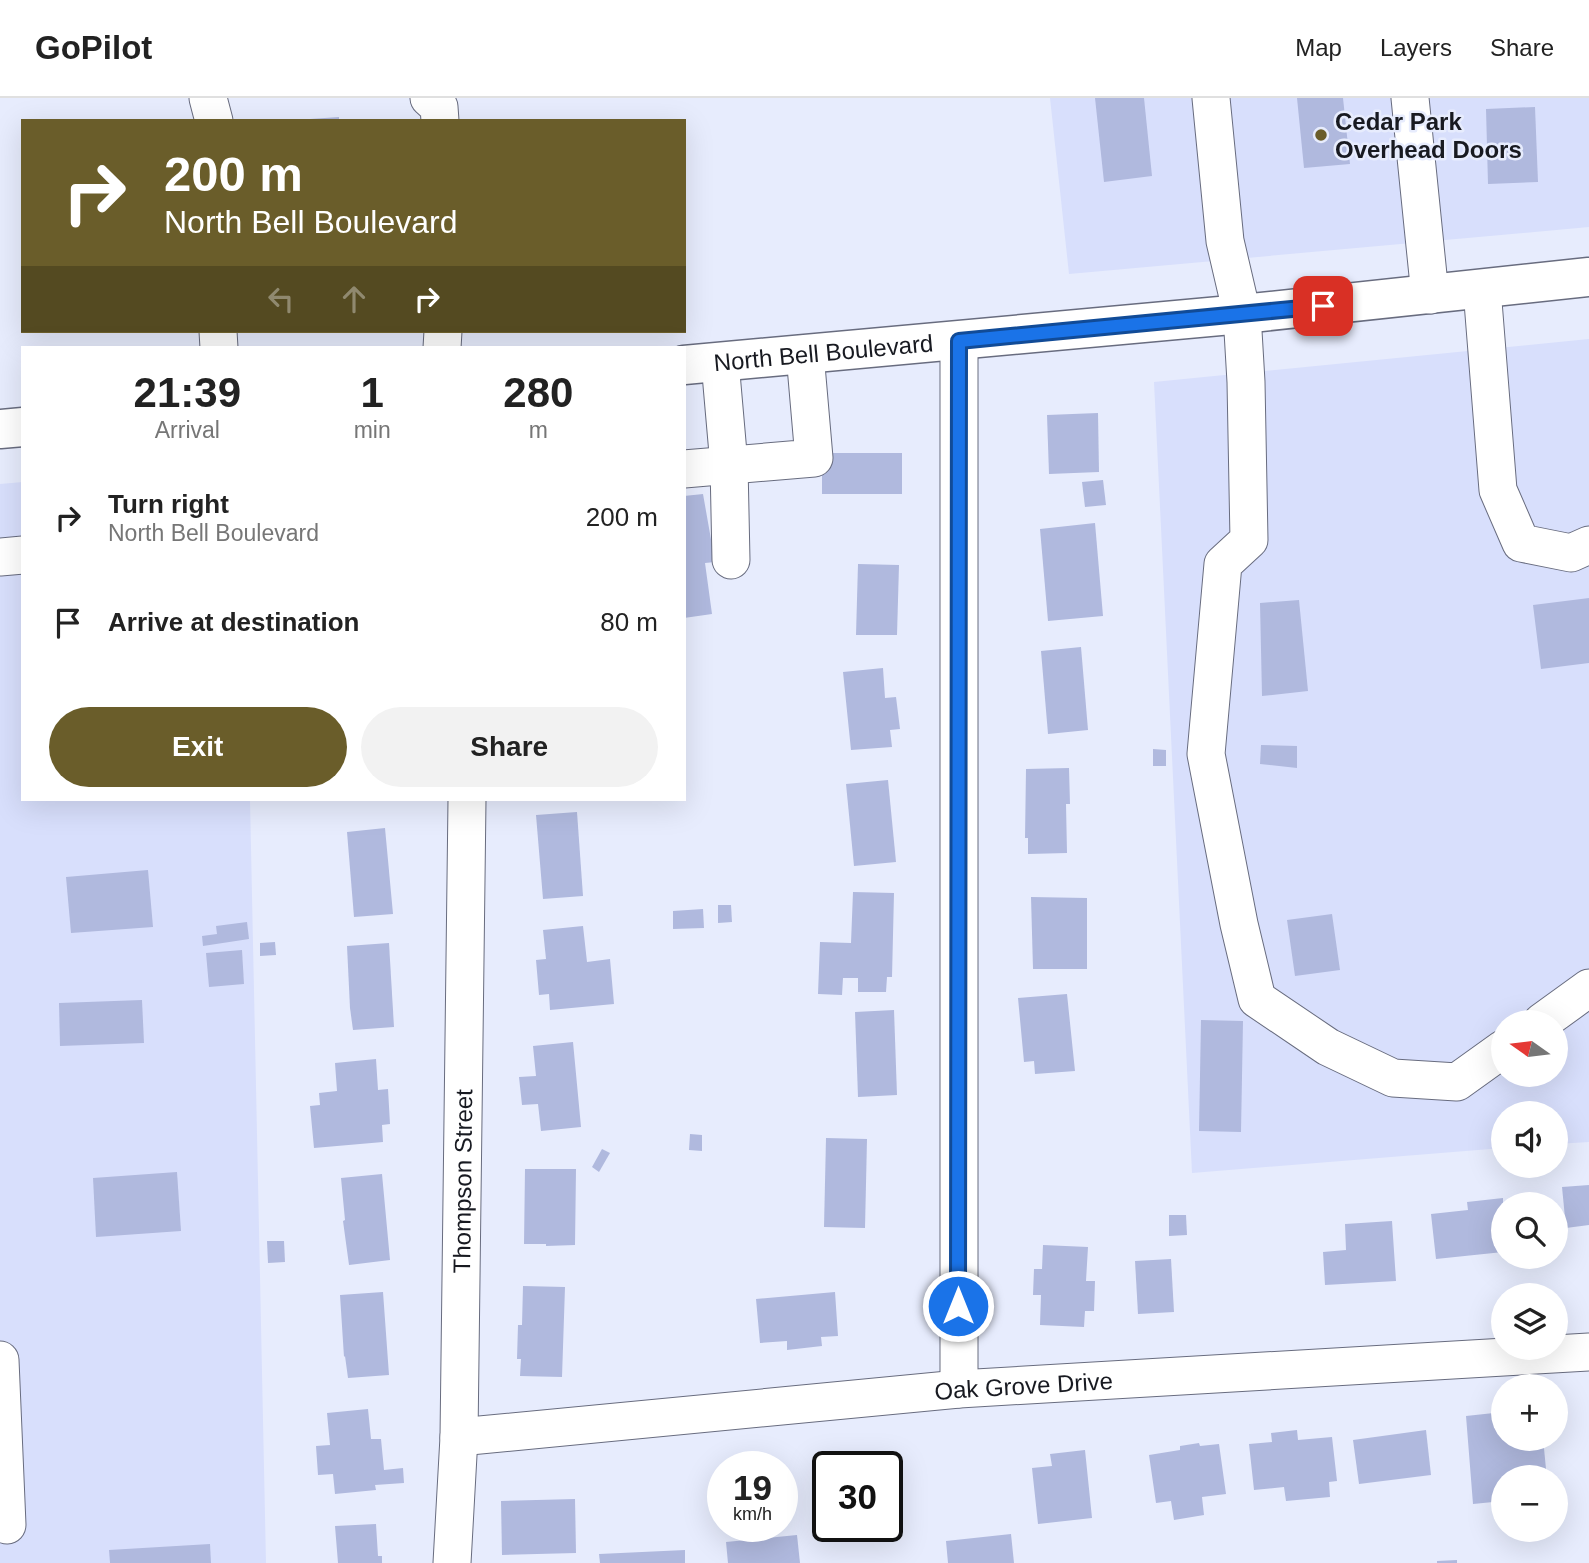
<!DOCTYPE html>
<meta charset="utf-8">
<style>
:root{--surface:#fff;--page:#f2f2f2;--text:#222;--muted:#767676;--line:#e0e0e0;--accent:#6a5d2a}
body{margin:0;font-family:Helvetica,sans-serif;background:var(--page);color:var(--text);height:100vh;display:flex;flex-direction:column;font-size:26px;white-space:nowrap}
*{box-sizing:border-box;margin:0}
p{font-size:23px;color:var(--muted)}
.icon{flex:none;width:38px;height:38px;fill:none;stroke:currentColor;stroke-width:2;stroke-linecap:round;stroke-linejoin:round}
.map{position:relative;flex:1;overflow:hidden}
.side{position:absolute;left:21px;top:248px;width:665px;height:455px;display:flex;flex-direction:column;background:var(--surface);border-radius:0px;box-shadow:0 7px 28px #0002}
.side>*{flex:none}
.top-card{position:absolute;left:21px;top:21px;width:665px;height:214px;border-radius:0px;box-shadow:0 7px 28px #0002;background:#6a5d2a;color:#fff;overflow:hidden}
.needle{width:46px;rotate:284deg}
.controls{position:absolute;left:1491px;top:912px;display:grid;gap:14px}
.controls a{display:grid;place-items:center;width:77px;height:77px;border-radius:50%;background:var(--surface);box-shadow:0 7px 28px #0002;font-size:35px}
.speed{position:absolute;left:707px;top:1353px;display:flex;gap:14px;font-size:35px;font-weight:700;text-align:center}
.speed>*{display:grid;place-content:center;width:91px;height:91px;border-radius:50%;background:var(--surface);box-shadow:0 7px 28px #0002;line-height:1}
.speed small{font-size:18px;font-weight:400}
.speed .limit{border:4px solid #111;border-radius:10px;background:#fff;color:#111}
.pin{position:absolute;display:grid;place-items:center;width:60px;height:60px;color:#fff;margin:-30px;border-radius:14px;box-shadow:0 4px 10px #0006}
.me{position:absolute;width:77px;margin:-38px;rotate:0deg;stroke-linejoin:round;filter:drop-shadow(0 0 5px #0008)}
.turn{display:flex;align-items:center;gap:24px;height:147px;padding:0 28px;font-size:32px}
.turn .icon{width:91px;height:91px;stroke-width:2.5}
.turn b{display:block;font-size:49px;line-height:60px}
.lanes{display:flex;align-items:center;height:66px;padding:0 28px;background:#0003;justify-content:center;gap:35px;direction:ltr}
.lanes .off{opacity:.35}
.eta{display:flex;justify-content:space-evenly;align-items:center;height:119px;text-align:center}
.eta b{font-size:42px;font-weight:600;line-height:49px}
.cta{display:flex;gap:14px;margin-top:auto;padding:14px 28px}
.cta a{flex:1;height:80px;border-radius:42px;background:var(--accent);color:#fff;font-size:28px;font-weight:600;line-height:80px;text-align:center}
.cta a+a{background:var(--page);color:var(--text)}
ul{padding:0;list-style:none}
li{display:flex;align-items:center;gap:21px;height:105px;padding:0 28px}
li div{flex:1}
li b{display:block;font-size:26px}
li em{font-style:normal}
header{display:flex;align-items:center;gap:42px;box-sizing:border-box;height:98px;padding:0 35px;background:var(--surface);border-bottom:2px solid var(--line)}
header strong{font-size:33px}
nav{display:flex;gap:38px;margin-inline-start:auto;font-size:24px}
.map>svg:first-child{display:block}
.built{fill:#d8dffc;fill-rule:evenodd}
.building{fill:#b0b9de}
.lines{fill:none;stroke-linecap:round;stroke-linejoin:round}
.minor-casing{stroke:#686c7f;stroke-width:39}
.major-casing{stroke:#686c7f;stroke-width:41}
.minor{stroke:#fff;stroke-width:37}
.major{stroke:#fff;stroke-width:38}
.route-casing{stroke:#114b97;stroke-width:18}
.route{stroke:#1a73e8;stroke-width:12}
.poi-dot{fill:#6a5d2a;stroke:#e7ecfd;stroke-width:2.5}
.labels{text-anchor:middle;dominant-baseline:central;stroke-width:5;stroke-linejoin:round;paint-order:stroke}
.poi-label{font-size:24px;font-weight:bold;fill:#181a21;stroke:#e7ecfd;text-anchor:start}
.street-label{font-size:24px;fill:#181a21;stroke:#e7ecfd}
</style>
<header>
<strong>GoPilot</strong>
<nav><a>Map</a><a>Layers</a><a>Share</a></nav>
</header>
<div class="map">
<svg width="1589" height="1465" viewBox="0 0 1589 1465">
<rect width="100%" height="100%" fill="#e7ecfd"/>
<!-- built -->
<g class="built">
<path d="M 1050,0 L 1589,0 L 1589,129 L 1069,176 Z"/>
<path d="M 1589,241 L 1589,1044 L 1556,1046 L 1556,1015 L 1503,1015 L 1503,1050 L 1192,1075 L 1154,284 ZM 1503,924 L 1556,924 L 1556,976 L 1503,976 Z"/>
<path d="M 23,384 L 23,702 L 250,702 L 266,1465 L 0,1465 L 0,386 Z"/>
</g>
<!-- building -->
<g class="building">
<path d="M 1095,0 L 1144,0 L 1152,78 L 1104,84 Z"/>
<path d="M 1297,0 L 1343,0 L 1350,66 L 1304,70 Z"/>
<path d="M 1535,9 L 1538,84 L 1488,86 L 1486,11 Z"/>
<path d="M 339,19 L 339,23 L 310,23 L 310,21 Z"/>
<path d="M 1098,315 L 1099,374 L 1049,376 L 1047,317 Z"/>
<rect x="822" y="355" width="80" height="41"/>
<path d="M 1103,382 L 1106,407 L 1085,409 L 1082,384 Z"/>
<path d="M 703,396 L 715,464 L 705,465 L 712,516 L 684,520 L 684,398 Z"/>
<path d="M 1095,425 L 1103,518 L 1048,523 L 1040,431 Z"/>
<path d="M 858,466 L 899,467 L 897,537 L 856,537 Z"/>
<path d="M 1589,500 L 1589,565 L 1541,571 L 1533,507 Z"/>
<path d="M 1299,502 L 1308,593 L 1262,598 L 1260,505 Z"/>
<path d="M 1081,549 L 1088,632 L 1048,636 L 1041,553 Z"/>
<path d="M 883,570 L 885,600 L 896,599 L 900,631 L 890,632 L 892,649 L 851,652 L 843,574 Z"/>
<path d="M 1261,647 L 1297,648 L 1297,670 L 1260,666 Z"/>
<path d="M 1153,651 L 1166,652 L 1166,668 L 1153,668 Z"/>
<path d="M 1069,670 L 1070,706 L 1066,706 L 1067,755 L 1028,756 L 1028,740 L 1025,740 L 1026,671 Z"/>
<path d="M 888,682 L 896,764 L 854,768 L 846,686 Z"/>
<path d="M 577,714 L 583,798 L 543,801 L 536,717 Z"/>
<path d="M 385,730 L 393,816 L 354,819 L 347,734 Z"/>
<path d="M 148,772 L 153,829 L 71,835 L 66,779 Z"/>
<path d="M 853,794 L 894,795 L 892,879 L 887,879 L 886,894 L 858,894 L 858,880 L 843,880 L 842,897 L 818,896 L 820,844 L 851,845 Z"/>
<path d="M 1031,799 L 1087,800 L 1087,871 L 1033,871 Z"/>
<path d="M 718,807 L 731,807 L 732,824 L 718,825 Z"/>
<path d="M 703,811 L 704,830 L 673,831 L 673,813 Z"/>
<path d="M 1332,816 L 1340,872 L 1295,878 L 1287,822 Z"/>
<path d="M 247,824 L 249,841 L 203,848 L 202,838 L 217,836 L 216,828 Z"/>
<path d="M 583,828 L 587,864 L 610,861 L 614,906 L 550,912 L 549,896 L 539,897 L 536,862 L 546,861 L 543,832 Z"/>
<path d="M 275,844 L 276,857 L 260,858 L 260,845 Z"/>
<path d="M 389,845 L 394,929 L 353,932 L 350,910 L 347,848 Z"/>
<path d="M 242,852 L 244,886 L 209,889 L 206,855 Z"/>
<path d="M 1067,896 L 1075,973 L 1035,976 L 1034,963 L 1024,964 L 1018,900 Z"/>
<path d="M 142,902 L 144,945 L 60,948 L 59,905 Z"/>
<path d="M 894,912 L 897,997 L 858,999 L 855,914 Z"/>
<path d="M 1201,922 L 1243,923 L 1241,1034 L 1199,1033 Z"/>
<path d="M 573,944 L 581,1029 L 541,1033 L 538,1006 L 522,1007 L 519,979 L 536,978 L 533,948 Z"/>
<path d="M 376,961 L 378,992 L 388,991 L 390,1026 L 382,1027 L 383,1044 L 314,1050 L 310,1008 L 320,1007 L 319,995 L 337,993 L 335,965 Z"/>
<path d="M 690,1036 L 702,1037 L 702,1053 L 689,1052 Z"/>
<path d="M 826,1040 L 867,1041 L 865,1130 L 824,1129 Z"/>
<path d="M 602,1051 L 610,1055 L 599,1074 L 592,1069 Z"/>
<path d="M 525,1071 L 576,1071 L 575,1147 L 546,1148 L 546,1146 L 524,1146 Z"/>
<path d="M 177,1074 L 181,1133 L 96,1139 L 93,1080 Z"/>
<path d="M 382,1076 L 390,1162 L 349,1167 L 343,1123 L 345,1122 L 341,1080 Z"/>
<path d="M 1589,1087 L 1589,1127 L 1566,1130 L 1562,1089 Z"/>
<path d="M 1503,1100 L 1503,1154 L 1436,1161 L 1431,1116 L 1468,1112 L 1467,1104 Z"/>
<path d="M 1169,1117 L 1186,1117 L 1187,1137 L 1169,1138 Z"/>
<path d="M 1392,1123 L 1396,1183 L 1325,1187 L 1323,1154 L 1346,1152 L 1345,1126 Z"/>
<path d="M 267,1143 L 284,1143 L 285,1164 L 268,1165 Z"/>
<path d="M 1043,1147 L 1088,1149 L 1086,1183 L 1095,1183 L 1094,1213 L 1085,1213 L 1084,1229 L 1040,1227 L 1041,1197 L 1033,1197 L 1034,1171 L 1042,1171 Z"/>
<path d="M 1171,1161 L 1174,1214 L 1138,1216 L 1135,1163 Z"/>
<path d="M 523,1188 L 565,1189 L 562,1279 L 520,1278 L 521,1261 L 517,1261 L 518,1227 L 522,1227 Z"/>
<path d="M 383,1194 L 389,1277 L 348,1280 L 345,1258 L 344,1259 L 340,1197 Z"/>
<path d="M 835,1194 L 838,1238 L 821,1239 L 822,1248 L 787,1252 L 787,1243 L 760,1245 L 756,1201 Z"/>
<path d="M 368,1311 L 371,1341 L 381,1341 L 384,1372 L 403,1370 L 404,1385 L 375,1387 L 376,1392 L 335,1396 L 333,1376 L 318,1377 L 316,1348 L 330,1347 L 327,1315 Z"/>
<path d="M 1503,1314 L 1503,1340 L 1543,1340 L 1546,1371 L 1512,1374 L 1513,1379 L 1503,1379 L 1503,1403 L 1473,1406 L 1466,1318 Z"/>
<path d="M 1297,1332 L 1298,1342 L 1332,1339 L 1337,1383 L 1329,1384 L 1330,1399 L 1286,1403 L 1284,1389 L 1254,1392 L 1249,1346 L 1272,1344 L 1271,1335 Z"/>
<path d="M 1426,1332 L 1431,1377 L 1359,1386 L 1353,1342 Z"/>
<path d="M 1199,1345 L 1200,1348 L 1219,1346 L 1226,1396 L 1202,1399 L 1204,1417 L 1174,1422 L 1171,1403 L 1156,1405 L 1149,1357 L 1180,1352 L 1180,1348 Z"/>
<path d="M 1085,1352 L 1092,1420 L 1038,1426 L 1032,1370 L 1052,1368 L 1050,1356 Z"/>
<path d="M 889,1378 L 895,1441 L 864,1444 L 863,1439 L 819,1443 L 813,1384 L 828,1382 L 828,1428 L 887,1428 L 887,1379 Z"/>
<path d="M 575,1401 L 576,1455 L 502,1457 L 501,1403 Z"/>
<path d="M 376,1426 L 378,1458 L 382,1458 L 382,1465 L 338,1465 L 335,1428 Z"/>
<path d="M 1011,1436 L 1014,1465 L 948,1465 L 946,1443 Z"/>
<path d="M 797,1437 L 800,1465 L 728,1465 L 726,1444 Z"/>
<path d="M 210,1446 L 211,1465 L 110,1465 L 109,1452 Z"/>
<path d="M 685,1452 L 685,1465 L 600,1465 L 599,1456 Z"/>
<path d="M 1457,1462 L 1457,1465 L 1437,1465 L 1437,1463 Z"/>
</g>
<g class="lines">
<defs>
<g id="minor">
<path d="M 208,0 L 214,23"/>
<path d="M 429,0 L 439,9 L 440,23"/>
<path d="M 1211,0 L 1225,143 L 1242,216 L 1246,284 L 1249,442 L 1223,466 L 1206,656 L 1239,826 L 1257,901 L 1328,949 L 1393,980 L 1457,984 L 1503,951"/>
<path d="M 1410,0 L 1430,197"/>
<path d="M 1482,191 L 1498,392 L 1521,445 L 1571,455 L 1589,447"/>
<path d="M 218,233 L 219,250"/>
<path d="M 442,250 L 443,233"/>
<path d="M 720,264 L 729,367 L 731,462"/>
<path d="M 684,371 L 814,360 L 805,256"/>
<path d="M 0,459 L 23,457"/>
<path d="M 1542,924 L 1589,890"/>
<path d="M 0,1262 L 7,1427"/>
<path d="M 959,1291 L 959,243"/>
<path id="s1" d="M 459,1339 L 959,1291 L 1589,1254"/>
<path id="s2" d="M 452,1465 L 459,1339 L 467,702"/>
</g>
<g id="major">
<path id="s3" d="M 684,267 L 1242,216 L 1589,179"/>
<path d="M 0,331 L 23,329"/>
</g>
</defs>
<!-- minor casing -->
<use href="#minor" class="minor-casing"/>
<!-- major casing -->
<use href="#major" class="major-casing"/>
<!-- minor -->
<use href="#minor" class="minor"/>
<!-- major -->
<use href="#major" class="major"/>
</g>
<g class="lines">
<defs>
<path id="route" d="M 958,1208 L 959,243 L 1323,208"/>
</defs>
<!-- route casing -->
<use href="#route" class="route-casing"/>
<!-- route -->
<use href="#route" class="route"/>
</g>
<!-- markers -->
<circle class="poi-dot" cx="1321" cy="37" r="7"/>
<g class="labels">
<!-- poi labels -->
<g class="poi-label">
<text x="1335" y="23">Cedar Park<tspan x="1335" dy="28">Overhead Doors</tspan></text>
</g>
<!-- street labels -->
<g class="street-label">
<text stroke="none"><textPath href="#s3" startOffset="140">North Bell Boulevard</textPath></text>
<text stroke="none"><textPath href="#s2" startOffset="382">Thompson Street</textPath></text>
<text stroke="none"><textPath href="#s1" startOffset="567">Oak Grove Drive</textPath></text>
</g>
</g>
</svg>
<div class="controls">
<a><svg class="needle" viewBox="-14 -14 28 28"><path d="M0-13l5 13h-10z" fill="#e53935"/><path d="M0 13l5-13h-10z" fill="#767676"/></svg></a>
<a><svg class="icon" aria-label="sound" viewBox="0 0 24 24"><path d="M4 9h4l5-4v14l-5-4H4zM17 9q2 3 0 6"/></svg></a>
<a><svg class="icon" aria-label="search" viewBox="0 0 24 24"><circle cx="10" cy="10" r="6"/><path d="M15 15l6 6"/></svg></a>
<a><svg class="icon" aria-label="layers" viewBox="0 0 24 24"><path d="M12 4l9 5-9 5-9-5zM3 14l9 5 9-5"/></svg></a>
<a>+</a>
<a>−</a>
</div>
<div class="speed"><div>19<small>km/h</small></div><div class="limit">30</div></div>
<div class="pin" style="left:1323px;top:208px;background:#d93025"><svg class="icon" aria-label="arrive" viewBox="0 0 24 24"><path d="M6 21V4h12l-3 4 3 4H6"/></svg></div>
<svg class="me" style="left:958px;top:1208px" viewBox="-20 -20 40 40"><circle r="17" fill="#1a73e8" stroke="#fff" stroke-width="3"/><path d="M0-11L8 9 0 5-8 9z" fill="#fff"/></svg>
<div class="top-card">
<div class="turn"><svg class="icon" aria-label="right" viewBox="0 0 24 24"><path d="M7 20v-9h11M14 6l5 5-5 5"/></svg><div><b>200 m</b>North Bell Boulevard</div></div>
<div class="lanes"><svg class="icon off" aria-label="left" viewBox="0 0 24 24"><path d="M17 20v-9H6M10 6l-5 5 5 5"/></svg><svg class="icon off" aria-label="ahead" viewBox="0 0 24 24"><path d="M12 20V5M6 11l6-6 6 6"/></svg><svg class="icon" aria-label="right" viewBox="0 0 24 24"><path d="M7 20v-9h11M14 6l5 5-5 5"/></svg></div>
</div>
<section class="side">
<div class="eta">
<div><b>21:39</b><p>Arrival</p></div>
<div><b>1</b><p>min</p></div>
<div><b>280</b><p>m</p></div>
</div>
<ul>
<li><svg class="icon" aria-label="right" viewBox="0 0 24 24"><path d="M7 20v-9h11M14 6l5 5-5 5"/></svg><div><b>Turn right</b><p>North Bell Boulevard</p></div><em>200 m</em></li>
<li><svg class="icon" aria-label="arrive" viewBox="0 0 24 24"><path d="M6 21V4h12l-3 4 3 4H6"/></svg><div><b>Arrive at destination</b></div><em>80 m</em></li>
</ul>
<div class="cta"><a>Exit</a><a>Share</a></div>
</section>
</div>
